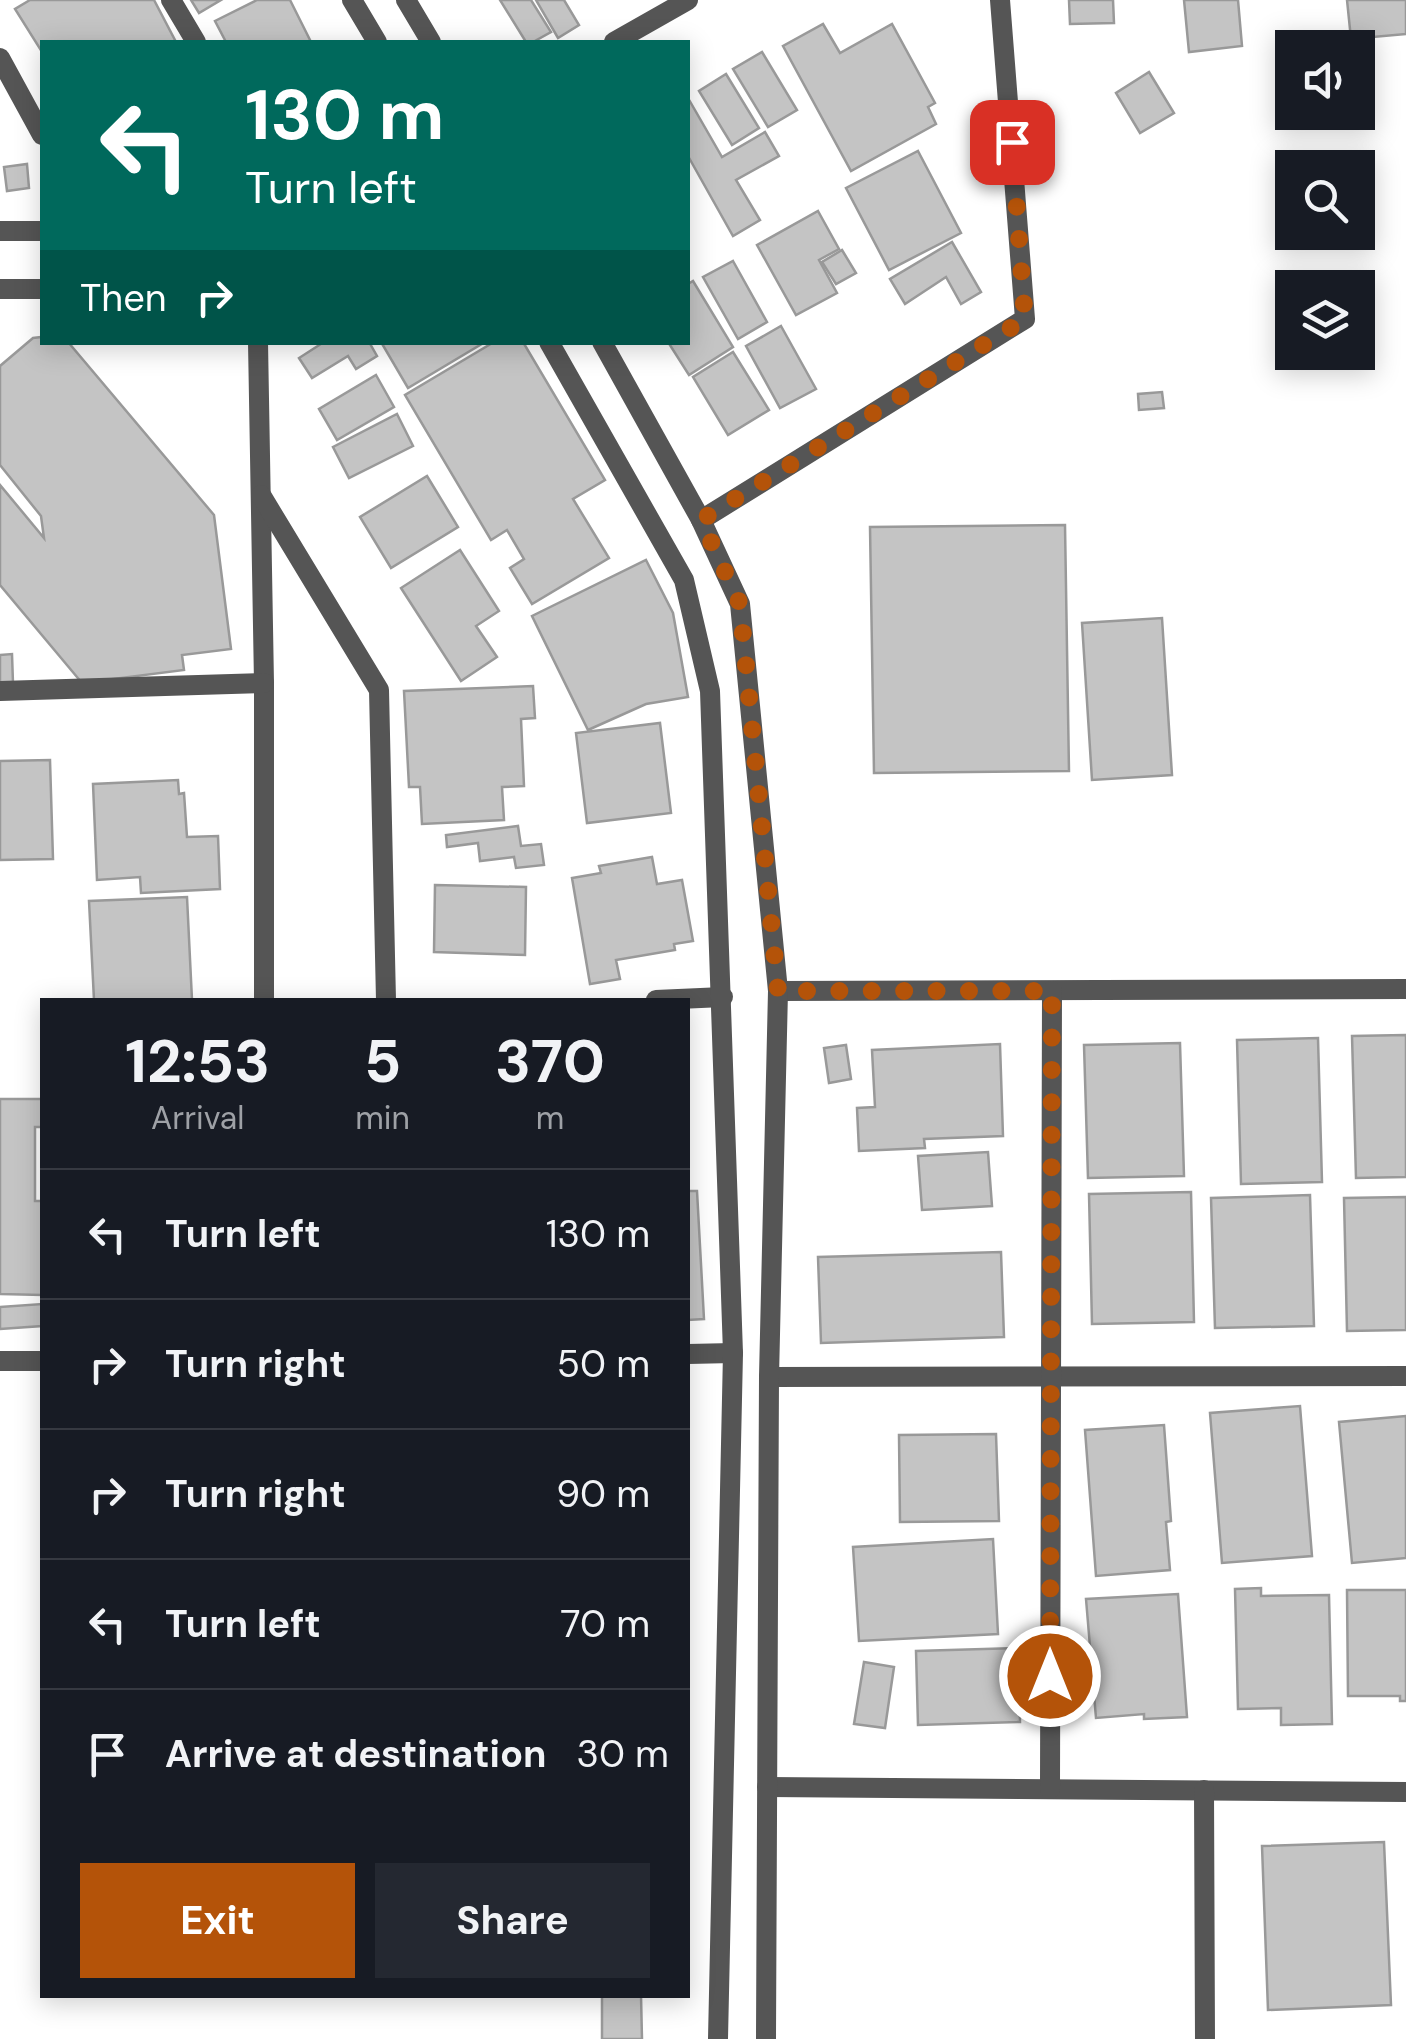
<!DOCTYPE html>
<style>
:root{--surface:#171b24;--page:#242831;--text:#f1f3f6;--muted:#9ea1a6;--line:#363941;--accent:#b45309}
body{margin:0;font-family:"DM Sans",sans-serif;background:var(--page);color:var(--text);height:100vh;display:flex;flex-direction:column;font-size:38px;white-space:nowrap}
*{box-sizing:border-box;margin:0}
p{font-size:32px;color:var(--muted)}
.icon{flex:none;width:55px;height:55px;fill:none;stroke:currentColor;stroke-width:2;stroke-linecap:round;stroke-linejoin:round}
.map{position:relative;flex:1;overflow:hidden}
.panel{position:absolute;left:40px;top:998px;width:650px;height:1000px;display:flex;flex-direction:column;background:var(--surface);border-radius:0px;box-shadow:0 5px 25px #0003}
.panel>*{flex:none}
.banner{position:absolute;left:40px;top:40px;width:650px;height:305px;border-radius:0px;box-shadow:0 5px 25px #0003;background:#00695c;color:#fff;overflow:hidden}
.buttons{position:absolute;left:1275px;top:30px;display:grid;gap:20px}
.buttons a{display:grid;place-items:center;width:100px;height:100px;border-radius:0px;background:var(--surface);box-shadow:0 5px 25px #0003;font-size:50px}
.pin{position:absolute;display:grid;place-items:center;width:85px;height:85px;color:#fff;margin:-42px;border-radius:20px;box-shadow:0 5px 15px #0006}
.me{position:absolute;width:110px;margin:-55px;rotate:0deg;stroke-linejoin:round;filter:drop-shadow(0 0 8px #0008)}
.turn{display:flex;align-items:center;gap:35px;height:210px;padding:0 40px;font-size:45px}
.turn .icon{width:130px;height:130px;stroke-width:2.5}
.turn b{display:block;font-size:70px;line-height:85px}
.then{display:flex;align-items:center;height:95px;padding:0 40px;background:#0003;gap:20px;font-size:38px}
.eta{display:flex;justify-content:space-evenly;align-items:center;height:170px;text-align:center}
.eta b{font-size:60px;font-weight:700;line-height:70px}
.primary-button{display:flex;gap:20px;margin-top:auto;padding:20px 40px}
.primary-button a{flex:1;height:115px;border-radius:0px;background:var(--accent);color:#fff;font-size:40px;font-weight:700;line-height:115px;text-align:center}
.primary-button a+a{background:var(--page);color:var(--text)}
ul{padding:0;list-style:none}
li{display:flex;align-items:center;gap:30px;height:130px;padding:0 40px;border-top:2px solid var(--line)}
li div{flex:1}
li b{display:block;font-size:38px}
li em{font-style:normal}
.map>svg:first-child{display:block}
.building{fill:#c4c4c4;stroke:#999;stroke-width:2.5}
.lines{fill:none;stroke-linecap:round;stroke-linejoin:round}
.minor{stroke:#555;stroke-width:20}
.tertiary{stroke:#555;stroke-width:20}
.route{stroke:#b45309;stroke-width:18;stroke-dasharray:0 32.4}
</style>
<div class="map">
<svg width="1406" height="2039" viewBox="0 0 1406 2039">
<rect width="100%" height="100%" fill="#fff"/>
<!-- building -->
<g class="building">
<path d="M 30,0 L 154,0 L 176,42 L 42,42 L 42,52 L 15,9 Z"/>
<path d="M 191,0 L 221,0 L 199,13 Z"/>
<path d="M 257,0 L 290,0 L 311,42 L 226,42 L 215,21 Z"/>
<path d="M 500,0 L 531,0 L 551,32 L 533,42 L 526,42 Z"/>
<path d="M 536,0 L 564,0 L 579,25 L 558,38 Z"/>
<path d="M 1069,0 L 1113,0 L 1114,23 L 1070,24 Z"/>
<path d="M 1184,0 L 1238,0 L 1242,46 L 1189,52 Z"/>
<path d="M 1347,0 L 1406,0 L 1406,34 L 1351,39 Z"/>
<path d="M 823,24 L 840,53 L 892,24 L 935,103 L 928,107 L 936,124 L 851,171 L 783,46 Z"/>
<path d="M 762,52 L 797,110 L 768,127 L 733,69 Z"/>
<path d="M 1149,72 L 1174,113 L 1140,133 L 1116,93 Z"/>
<path d="M 726,74 L 759,128 L 732,145 L 699,91 Z"/>
<path d="M 688,98 L 722,157 L 765,132 L 779,156 L 736,180 L 760,220 L 733,236 L 688,156 Z"/>
<path d="M 918,151 L 961,233 L 889,270 L 846,188 Z"/>
<path d="M 27,164 L 29,188 L 7,191 L 4,167 Z"/>
<path d="M 818,211 L 839,249 L 819,260 L 837,293 L 796,315 L 757,245 Z"/>
<path d="M 952,242 L 981,292 L 961,304 L 946,277 L 905,304 L 890,279 Z"/>
<path d="M 842,250 L 856,273 L 836,284 L 822,262 Z"/>
<path d="M 733,261 L 767,322 L 738,339 L 703,277 Z"/>
<path d="M 693,281 L 733,347 L 689,375 L 668,342 L 688,342 L 688,284 Z"/>
<path d="M 781,326 L 816,389 L 780,408 L 746,346 Z"/>
<path d="M 42,337 L 42,342 L 68,342 L 214,515 L 231,649 L 182,655 L 184,670 L 82,683 L 0,585 L 0,485 L 44,538 L 41,516 L 0,465 L 0,366 L 33,338 Z"/>
<path d="M 324,342 L 369,342 L 377,356 L 356,369 L 348,356 L 312,378 L 299,358 Z"/>
<path d="M 381,342 L 485,342 L 408,388 Z"/>
<path d="M 494,342 L 523,342 L 605,480 L 573,499 L 609,558 L 532,604 L 510,568 L 524,559 L 507,530 L 491,540 L 405,395 Z"/>
<path d="M 733,352 L 769,410 L 728,435 L 693,377 Z"/>
<path d="M 376,375 L 394,407 L 337,440 L 319,409 Z"/>
<path d="M 1162,392 L 1164,408 L 1139,410 L 1138,394 Z"/>
<path d="M 397,414 L 413,446 L 349,478 L 333,447 Z"/>
<path d="M 427,476 L 458,527 L 391,568 L 360,517 Z"/>
<path d="M 1065,525 L 1069,771 L 874,773 L 870,527 Z"/>
<path d="M 460,550 L 499,611 L 476,626 L 497,657 L 461,681 L 401,588 Z"/>
<path d="M 646,560 L 673,613 L 688,697 L 646,704 L 588,730 L 532,616 Z"/>
<path d="M 1162,618 L 1172,775 L 1092,780 L 1082,623 Z"/>
<path d="M 12,654 L 13,683 L 0,684 L 0,655 Z"/>
<path d="M 533,686 L 535,718 L 521,719 L 524,786 L 502,787 L 504,820 L 422,824 L 420,787 L 409,787 L 404,691 Z"/>
<path d="M 660,723 L 671,813 L 587,823 L 576,733 Z"/>
<path d="M 50,760 L 53,859 L 0,860 L 0,761 Z"/>
<path d="M 178,780 L 179,794 L 184,793 L 187,837 L 218,836 L 220,889 L 141,893 L 140,877 L 97,880 L 93,784 Z"/>
<path d="M 518,826 L 521,846 L 541,844 L 544,865 L 516,868 L 514,857 L 480,861 L 478,843 L 447,847 L 446,835 Z"/>
<path d="M 652,857 L 657,884 L 682,880 L 693,941 L 674,944 L 675,950 L 616,960 L 620,979 L 590,984 L 572,878 L 601,873 L 599,866 Z"/>
<path d="M 435,885 L 526,887 L 525,955 L 434,952 Z"/>
<path d="M 187,897 L 192,1000 L 94,1000 L 89,901 Z"/>
<path d="M 1406,1035 L 1406,1177 L 1356,1178 L 1352,1036 Z"/>
<path d="M 1318,1038 L 1322,1182 L 1241,1184 L 1237,1040 Z"/>
<path d="M 1180,1043 L 1184,1176 L 1088,1178 L 1084,1045 Z"/>
<path d="M 1000,1044 L 1003,1136 L 924,1139 L 925,1148 L 859,1151 L 857,1108 L 875,1107 L 872,1050 Z"/>
<path d="M 846,1045 L 851,1079 L 829,1083 L 824,1048 Z"/>
<path d="M 0,1099 L 42,1099 L 42,1127 L 35,1127 L 35,1201 L 42,1201 L 42,1295 L 0,1294 Z"/>
<path d="M 988,1152 L 992,1206 L 922,1210 L 918,1156 Z"/>
<path d="M 688,1191 L 697,1191 L 704,1319 L 688,1320 Z"/>
<path d="M 1191,1192 L 1194,1322 L 1092,1324 L 1089,1194 Z"/>
<path d="M 1310,1195 L 1314,1326 L 1215,1328 L 1211,1198 Z"/>
<path d="M 1406,1197 L 1406,1330 L 1347,1331 L 1344,1198 Z"/>
<path d="M 1001,1252 L 1004,1337 L 821,1343 L 818,1257 Z"/>
<path d="M 42,1304 L 42,1326 L 0,1329 L 0,1307 Z"/>
<path d="M 1300,1406 L 1312,1556 L 1222,1563 L 1210,1413 Z"/>
<path d="M 1406,1416 L 1406,1558 L 1352,1563 L 1339,1422 Z"/>
<path d="M 1164,1425 L 1171,1521 L 1166,1522 L 1170,1570 L 1096,1576 L 1085,1430 Z"/>
<path d="M 996,1434 L 999,1521 L 900,1522 L 899,1435 Z"/>
<path d="M 993,1539 L 998,1634 L 859,1641 L 853,1547 Z"/>
<path d="M 1261,1588 L 1261,1596 L 1329,1595 L 1332,1724 L 1281,1725 L 1281,1708 L 1238,1709 L 1235,1589 Z"/>
<path d="M 1347,1590 L 1406,1590 L 1406,1701 L 1400,1701 L 1400,1696 L 1348,1696 Z"/>
<path d="M 1178,1594 L 1187,1717 L 1144,1719 L 1144,1714 L 1096,1718 L 1086,1599 Z"/>
<path d="M 1018,1648 L 1020,1722 L 918,1725 L 916,1651 Z"/>
<path d="M 864,1662 L 894,1667 L 885,1728 L 854,1724 Z"/>
<path d="M 1384,1842 L 1391,2005 L 1268,2010 L 1262,1846 Z"/>
<path d="M 602,1995 L 641,1995 L 642,2039 L 602,2039 Z"/>
</g>
<g class="lines">
<!-- minor -->
<g class="minor">
<path d="M 171,0 L 196,42"/>
<path d="M 0,58 L 42,135"/>
<path d="M 0,231 L 42,231"/>
<path d="M 0,289 L 42,289"/>
<path d="M 258,342 L 264,683 L 264,1000"/>
<path d="M 261,495 L 379,690 L 386,1000"/>
<path d="M 701,520 L 1025,319 L 1000,0"/>
<path d="M 0,691 L 264,683"/>
<path d="M 778,991 L 1406,989"/>
<path d="M 656,1000 L 723,997"/>
<path d="M 688,1354 L 733,1353"/>
<path d="M 0,1361 L 42,1361"/>
<path d="M 769,1377 L 1406,1376"/>
<path d="M 767,1787 L 1406,1792"/>
<path d="M 1050,1789 L 1052,991"/>
<path d="M 1204,1790 L 1205,2039"/>
</g>
<!-- tertiary -->
<g class="tertiary">
<path d="M 352,0 L 377,42"/>
<path d="M 406,0 L 431,42"/>
<path d="M 614,42 L 688,0"/>
<path d="M 549,342 L 684,580 L 710,691 L 733,1353 L 718,2039"/>
<path d="M 602,342 L 701,520 L 740,604 L 778,991 L 769,1377 L 766,2039"/>
</g>
</g>
<g class="lines">
<!-- route -->
<path class="route" d="M 1012,142 L 1025,319 L 701,520 L 740,604 L 778,991 L 1052,991 L 1050,1676"/>
</g>
</svg>
<div class="buttons">
<a><svg class="icon" aria-label="sound" viewBox="0 0 24 24"><path d="M4 9h4l5-4v14l-5-4H4zM17 9q2 3 0 6"/></svg></a>
<a><svg class="icon" aria-label="search" viewBox="0 0 24 24"><circle cx="10" cy="10" r="6"/><path d="M15 15l6 6"/></svg></a>
<a><svg class="icon" aria-label="layers" viewBox="0 0 24 24"><path d="M12 4l9 5-9 5-9-5zM3 14l9 5 9-5"/></svg></a>
</div>
<div class="pin" style="left:1012px;top:142px;background:#d93025"><svg class="icon" aria-label="arrive" viewBox="0 0 24 24"><path d="M6 21V4h12l-3 4 3 4H6"/></svg></div>
<svg class="me" style="left:1050px;top:1676px" viewBox="-20 -20 40 40"><circle r="17" fill="#b45309" stroke="#fff" stroke-width="3"/><path d="M0-11L8 9 0 5-8 9z" fill="#fff"/></svg>
<div class="banner">
<div class="turn"><svg class="icon" aria-label="left" viewBox="0 0 24 24"><path d="M17 20v-9H6M10 6l-5 5 5 5"/></svg><div><b>130 m</b>Turn left</div></div>
<div class="then">Then<svg class="icon" aria-label="right" viewBox="0 0 24 24"><path d="M7 20v-9h11M14 6l5 5-5 5"/></svg></div>
</div>
<section class="panel">
<div class="eta">
<div><b>12:53</b><p>Arrival</p></div>
<div><b>5</b><p>min</p></div>
<div><b>370</b><p>m</p></div>
</div>
<ul>
<li><svg class="icon" aria-label="left" viewBox="0 0 24 24"><path d="M17 20v-9H6M10 6l-5 5 5 5"/></svg><div><b>Turn left</b></div><em>130 m</em></li>
<li><svg class="icon" aria-label="right" viewBox="0 0 24 24"><path d="M7 20v-9h11M14 6l5 5-5 5"/></svg><div><b>Turn right</b></div><em>50 m</em></li>
<li><svg class="icon" aria-label="right" viewBox="0 0 24 24"><path d="M7 20v-9h11M14 6l5 5-5 5"/></svg><div><b>Turn right</b></div><em>90 m</em></li>
<li><svg class="icon" aria-label="left" viewBox="0 0 24 24"><path d="M17 20v-9H6M10 6l-5 5 5 5"/></svg><div><b>Turn left</b></div><em>70 m</em></li>
<li><svg class="icon" aria-label="arrive" viewBox="0 0 24 24"><path d="M6 21V4h12l-3 4 3 4H6"/></svg><div><b>Arrive at destination</b></div><em>30 m</em></li>
</ul>
<div class="primary-button"><a>Exit</a><a>Share</a></div>
</section>
</div>
